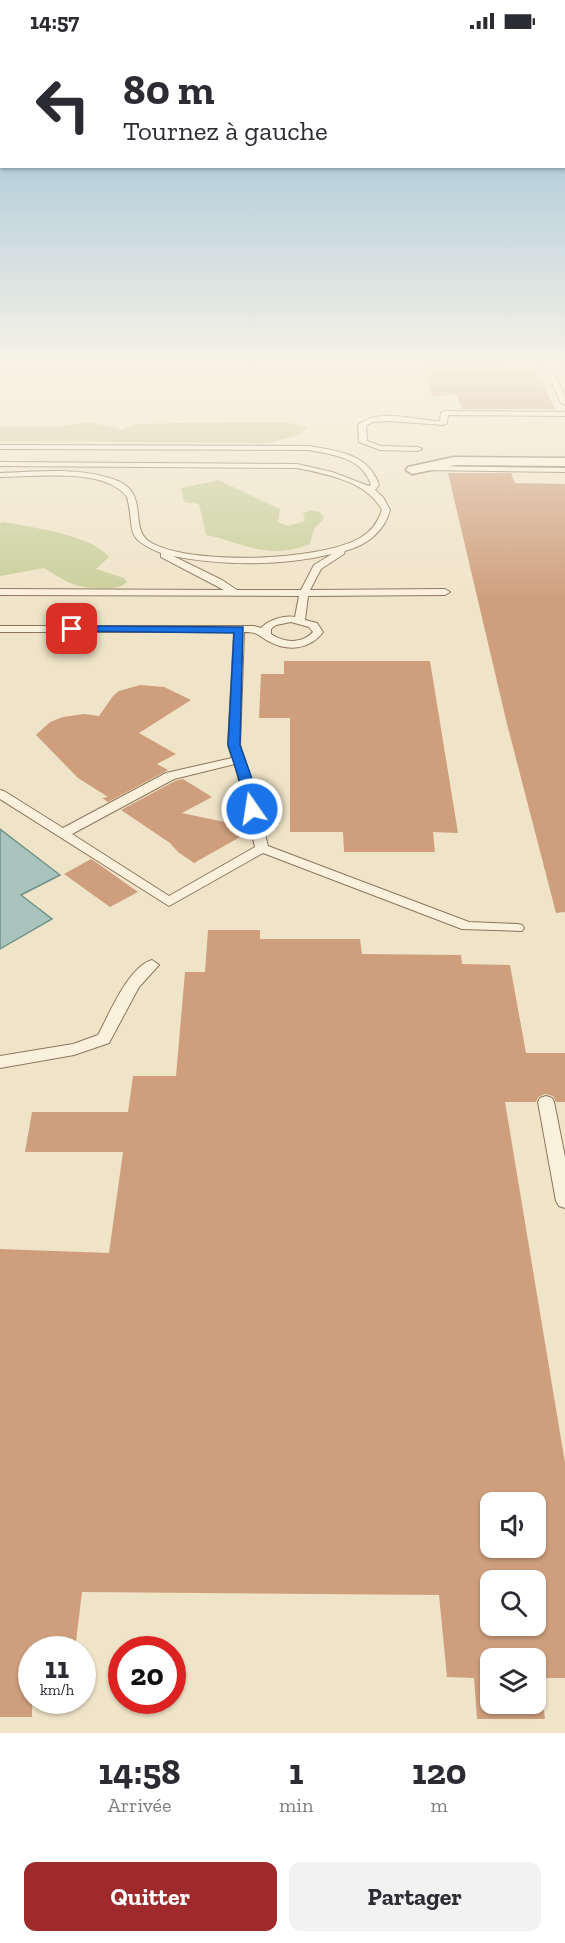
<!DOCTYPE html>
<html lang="fr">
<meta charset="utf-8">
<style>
:root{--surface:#fff;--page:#f2f2f3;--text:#2b2b33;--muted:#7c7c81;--accent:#9e2a2b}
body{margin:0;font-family:"Zilla Slab",serif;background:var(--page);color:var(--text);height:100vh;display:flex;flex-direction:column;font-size:22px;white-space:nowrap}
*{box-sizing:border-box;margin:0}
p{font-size:20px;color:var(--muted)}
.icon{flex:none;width:33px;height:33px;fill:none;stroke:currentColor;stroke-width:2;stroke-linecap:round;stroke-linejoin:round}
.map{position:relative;height:1691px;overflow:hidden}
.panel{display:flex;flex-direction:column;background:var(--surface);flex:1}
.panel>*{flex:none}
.hud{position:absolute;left:0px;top:0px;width:566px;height:126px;box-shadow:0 2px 4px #0004;background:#fff;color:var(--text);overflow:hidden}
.controls{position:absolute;left:480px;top:1450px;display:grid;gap:12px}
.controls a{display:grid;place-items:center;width:66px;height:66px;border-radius:12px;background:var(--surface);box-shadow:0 2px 4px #0004;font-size:30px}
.speed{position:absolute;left:18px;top:1594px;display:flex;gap:12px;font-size:30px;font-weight:700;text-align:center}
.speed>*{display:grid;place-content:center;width:78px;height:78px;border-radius:50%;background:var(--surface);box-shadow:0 2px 4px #0004;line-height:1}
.speed small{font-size:15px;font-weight:400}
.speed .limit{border:9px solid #d22;background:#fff;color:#111}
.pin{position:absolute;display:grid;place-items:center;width:51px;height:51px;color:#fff;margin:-26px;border-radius:12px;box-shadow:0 3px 9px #0006}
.me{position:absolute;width:66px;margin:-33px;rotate:347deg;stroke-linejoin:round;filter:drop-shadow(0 0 4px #0008)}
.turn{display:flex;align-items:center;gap:21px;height:126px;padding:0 24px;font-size:27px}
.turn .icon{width:78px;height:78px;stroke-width:2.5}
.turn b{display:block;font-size:42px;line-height:51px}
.eta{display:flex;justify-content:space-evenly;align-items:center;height:102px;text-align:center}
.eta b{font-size:36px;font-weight:700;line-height:42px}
.primary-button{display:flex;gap:12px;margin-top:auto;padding:12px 24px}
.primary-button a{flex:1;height:69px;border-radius:12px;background:var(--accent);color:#fff;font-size:24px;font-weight:700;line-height:69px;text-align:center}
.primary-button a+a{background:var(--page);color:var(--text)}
.status{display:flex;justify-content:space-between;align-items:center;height:42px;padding:0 30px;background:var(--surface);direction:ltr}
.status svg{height:16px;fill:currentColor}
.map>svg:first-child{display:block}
.green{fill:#c9cf9b}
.water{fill:#a9c4bc;stroke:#6f938a;stroke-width:1.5}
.building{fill:#cf9f7d;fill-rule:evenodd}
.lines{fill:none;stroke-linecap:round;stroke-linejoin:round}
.service-casing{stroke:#8d765c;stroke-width:2}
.pedestrian-casing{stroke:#8d765c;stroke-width:3}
.service{fill:#faf1dc;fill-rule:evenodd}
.pedestrian{fill:#faf1dc;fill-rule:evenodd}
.route{fill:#1a73e8;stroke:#114b97;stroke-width:1.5}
</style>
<div class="status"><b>14:57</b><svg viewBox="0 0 49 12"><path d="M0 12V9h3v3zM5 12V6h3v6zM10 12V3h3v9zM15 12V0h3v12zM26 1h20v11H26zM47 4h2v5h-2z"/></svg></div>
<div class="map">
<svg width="565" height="1691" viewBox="0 0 565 1691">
<rect width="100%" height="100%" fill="#f0e4c8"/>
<!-- green -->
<g class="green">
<path d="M 89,380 L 122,388 L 136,382 L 181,381 L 285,380 L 307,385 L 299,393 L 268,401 L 0,399 L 0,385 L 58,385 Z"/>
<path d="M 218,438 L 280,467 L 278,480 L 288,484 L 305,479 L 303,471 L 311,468 L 320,470 L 324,476 L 314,487 L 310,502 C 267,519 246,501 206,493 L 199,462 L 184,460 L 181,446 Z"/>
<path d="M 5,480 C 33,486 90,492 109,515 L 96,527 L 124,536 L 127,540 C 120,546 115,546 105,546 C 77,547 68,541 44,526 L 0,534 L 0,481 Z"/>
</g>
<!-- water -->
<path class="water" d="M 0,787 L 60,833 L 21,853 L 52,877 L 0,907 Z"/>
<!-- building -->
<g class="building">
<path d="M 423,321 L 500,321 L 501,326 L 535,326 L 555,367 L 462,367 L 457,353 L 432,354 Z"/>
<path d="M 448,431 L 511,431 L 515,441 L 565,442 L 565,870 L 556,871 L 507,682 Z"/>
<path d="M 284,619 L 430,619 L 458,791 L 433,790 L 435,810 L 344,810 L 343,790 L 290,790 L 290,676 L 259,676 L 261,632 L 284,632 Z"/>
<path d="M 140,643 L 164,645 L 191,658 L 139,691 L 176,712 L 157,722 L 168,728 L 108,760 L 102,756 L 108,755 L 78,736 L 36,693 L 50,680 L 63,675 L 84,672 L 99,674 L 113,654 L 119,649 Z"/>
<path d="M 183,737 L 212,755 L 182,771 L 248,785 L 249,790 L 194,821 L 178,810 L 170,801 L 121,768 L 175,739 Z"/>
<path d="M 91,817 L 100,823 L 138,850 L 110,865 L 64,832 Z"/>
<path d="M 208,888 L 260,888 L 260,897 L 360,897 L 362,912 L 461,913 L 462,922 L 510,923 L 526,1011 L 565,1011 L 565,1060 L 556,1060 L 553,1054 L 545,1052 L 538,1055 L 536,1060 L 505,1060 L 565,1421 L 565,1636 L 540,1636 L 545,1677 L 477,1677 L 474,1636 L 447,1635 L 439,1553 L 82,1550 L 75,1608 L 32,1608 L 32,1675 L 0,1675 L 0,1207 L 109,1211 L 123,1110 L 25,1110 L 32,1070 L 128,1070 L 133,1034 L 176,1034 L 185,930 L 205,930 ZM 490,1461 L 536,1461 L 536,1506 L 490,1506 ZM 490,1539 L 536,1539 L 536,1584 L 490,1584 ZM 490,1617 L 536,1617 L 536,1662 L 490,1662 Z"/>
</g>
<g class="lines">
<defs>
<g id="service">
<path d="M 542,321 L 549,321 L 565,354 L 565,363 L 561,361 Z"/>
<path d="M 445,369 L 565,370 L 565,374 L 448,373 L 447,381 L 443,383 L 390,379 L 372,380 L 366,384 L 367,399 L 381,404 L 418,405 L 422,407 L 418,409 L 380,408 L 359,400 L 358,383 C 380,365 414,379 440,379 L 441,371 Z"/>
<path d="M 0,403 L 309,404 C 338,409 369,412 379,443 L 375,448 L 383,455 L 390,468 C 384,490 367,503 345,509 L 344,512 L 321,527 L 310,548 L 445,547 L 450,550 L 445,553 L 308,554 L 305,578 L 317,581 L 323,590 C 311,607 288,610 270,600 C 258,594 260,590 244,590 L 240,703 L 250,733 L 268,804 L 469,880 L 517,882 L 522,883 L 524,886 L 522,889 L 462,887 L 263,811 L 169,864 L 0,757 L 0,748 L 4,749 L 63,786 L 166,731 L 232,716 L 228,703 L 234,590 L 0,590 L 0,584 L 254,584 L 261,586 C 269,578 284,573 295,575 L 299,554 L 0,553 L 0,547 L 224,548 L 161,515 L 161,511 C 122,495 136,489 127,455 C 106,425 33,435 0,435 L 0,431 C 39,430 81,424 118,439 C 150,453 128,486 150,500 C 190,524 320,519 360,496 C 372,489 378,480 382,468 C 367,439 326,432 297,426 L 0,424 L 0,420 L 297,422 L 332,430 L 369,444 L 371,443 C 362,415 334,413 309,408 L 0,407 ZM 332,512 L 314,523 L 301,548 L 237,548 L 222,538 L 173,514 C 224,524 281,524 332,512 ZM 291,580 L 309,585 L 313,590 C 302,602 284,601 271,592 L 271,587 L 276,583 ZM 235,722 L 255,805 L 169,854 L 72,792 L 174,737 Z"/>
<path d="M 422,424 L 565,426 L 565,430 L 425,428 L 422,428 Z"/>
<path d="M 152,918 L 159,923 L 139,945 L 109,1001 L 74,1013 L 0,1026 L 0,1014 L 73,1002 L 98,993 C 109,973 128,925 152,918 Z"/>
<path d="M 546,1054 L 552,1056 L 554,1060 L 565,1115 L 565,1166 L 559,1164 L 556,1159 L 538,1060 L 540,1056 Z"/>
</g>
<path id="pedestrian" d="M 454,415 L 565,416 L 565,424 L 456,423 L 412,432 L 406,428 L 408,425 Z"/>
</defs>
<!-- service casing -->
<use href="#service" class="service-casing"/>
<!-- pedestrian casing -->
<use href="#pedestrian" class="pedestrian-casing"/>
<!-- service -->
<use href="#service" class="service"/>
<!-- pedestrian -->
<use href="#pedestrian" class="pedestrian"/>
</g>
<!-- sky -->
<linearGradient id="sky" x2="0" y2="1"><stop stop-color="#8fbad6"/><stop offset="0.58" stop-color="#f8f3e6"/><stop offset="1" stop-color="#f8f3e6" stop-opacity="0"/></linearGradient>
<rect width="565" height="558" fill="url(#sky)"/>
<!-- route -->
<path class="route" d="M 72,584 L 243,585 L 240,703 L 251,734 L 259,767 L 257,770 L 252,771 L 246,767 L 238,734 L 228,703 L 234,591 L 68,589 L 68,585 Z"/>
</svg>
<div class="controls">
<a><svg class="icon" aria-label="sound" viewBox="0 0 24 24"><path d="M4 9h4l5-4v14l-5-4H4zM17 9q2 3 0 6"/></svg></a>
<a><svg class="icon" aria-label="search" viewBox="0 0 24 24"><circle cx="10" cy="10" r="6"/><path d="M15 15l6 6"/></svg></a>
<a><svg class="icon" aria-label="layers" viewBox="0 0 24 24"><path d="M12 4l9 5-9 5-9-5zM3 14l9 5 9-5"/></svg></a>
</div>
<div class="speed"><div>11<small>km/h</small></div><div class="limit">20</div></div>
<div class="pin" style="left:72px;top:587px;background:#d93025"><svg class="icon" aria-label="arrive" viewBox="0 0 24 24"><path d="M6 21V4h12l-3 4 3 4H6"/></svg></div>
<svg class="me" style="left:252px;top:767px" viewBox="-20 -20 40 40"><circle r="17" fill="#1a73e8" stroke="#fff" stroke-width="3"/><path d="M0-11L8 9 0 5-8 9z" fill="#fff"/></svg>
<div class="hud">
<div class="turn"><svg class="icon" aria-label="left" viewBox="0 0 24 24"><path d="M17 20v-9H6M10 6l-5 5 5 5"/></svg><div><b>80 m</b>Tournez à gauche</div></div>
</div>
</div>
<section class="panel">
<div class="eta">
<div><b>14:58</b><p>Arrivée</p></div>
<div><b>1</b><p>min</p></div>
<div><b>120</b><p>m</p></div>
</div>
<div class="primary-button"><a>Quitter</a><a>Partager</a></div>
</section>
